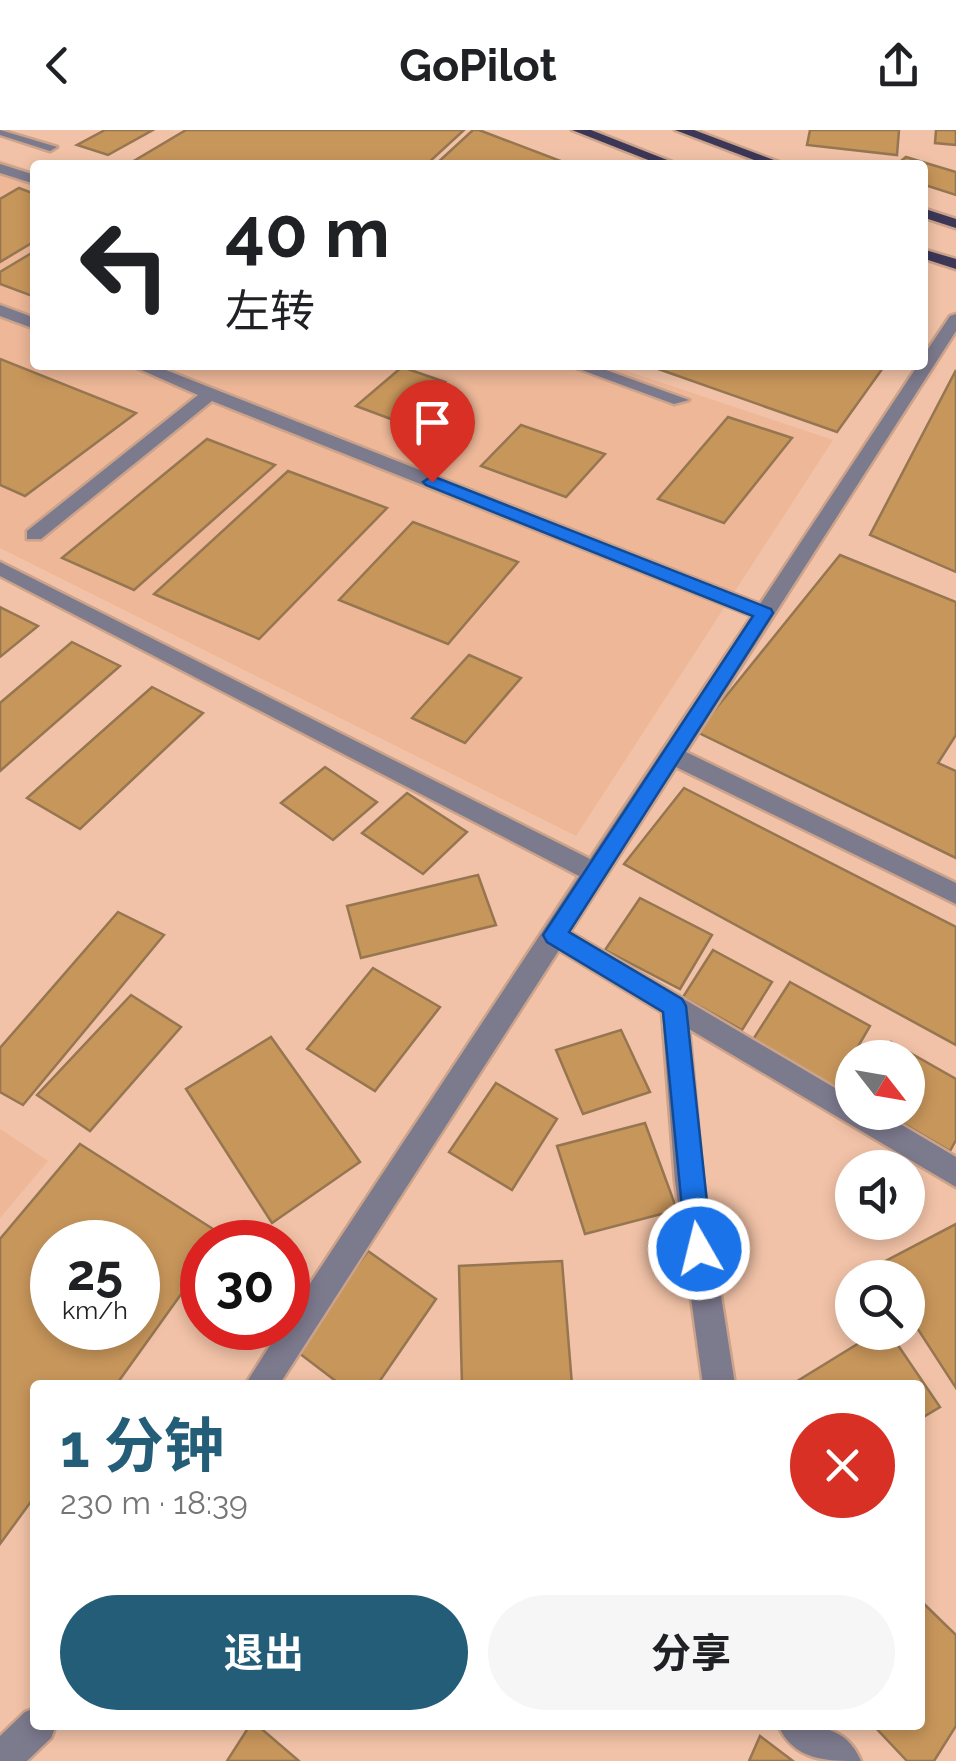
<!DOCTYPE html>
<html lang="zh">
<meta charset="utf-8">
<style>
:root{--surface:#fff;--page:#f6f6f6;--text:#202124;--muted:#757577;--accent:#245d77}
body{margin:0;font-family:Raleway,"Noto Sans SC",sans-serif;background:var(--page);color:var(--text);height:100vh;display:flex;flex-direction:column;font-size:38px;white-space:nowrap}
*{box-sizing:border-box;margin:0}
p{font-size:32px;color:var(--muted)}
.icon{flex:none;width:55px;height:55px;fill:none;stroke:currentColor;stroke-width:2;stroke-linecap:round;stroke-linejoin:round}
.map{position:relative;flex:1;overflow:hidden}
.drawer{position:absolute;left:30px;top:1250px;width:895px;height:350px;display:flex;flex-direction:column;background:var(--surface);border-radius:10px;box-shadow:0 5px 15px #0003}
.drawer>*{flex:none}
.guide{position:absolute;left:30px;top:30px;width:898px;height:210px;border-radius:10px;box-shadow:0 5px 15px #0003;background:#fff;color:var(--text);overflow:hidden}
.needle{width:65px;rotate:121deg}
.controls{position:absolute;left:835px;top:910px;display:grid;gap:20px}
.controls a{display:grid;place-items:center;width:90px;height:90px;border-radius:50%;background:var(--surface);box-shadow:0 5px 15px #0003;font-size:50px}
.speed{position:absolute;left:30px;top:1090px;display:flex;gap:20px;font-size:50px;font-weight:700;text-align:center}
.speed>*{display:grid;place-content:center;width:130px;height:130px;border-radius:50%;background:var(--surface);box-shadow:0 5px 15px #0003;line-height:1}
.speed small{font-size:25px;font-weight:400}
.speed .limit{border:15px solid #d22;background:#fff;color:#111}
.pin{position:absolute;display:grid;place-items:center;width:85px;height:85px;color:#fff;margin:-102px -42px;border-radius:50% 50% 50% 0;rotate:-45deg;box-shadow:0 0 10px #0007}
.pin .icon{rotate:45deg}
.me{position:absolute;width:110px;margin:-55px;rotate:352deg;stroke-linejoin:round;filter:drop-shadow(0 0 8px #0008)}
.turn{display:flex;align-items:center;gap:35px;height:210px;padding:0 30px;font-size:45px}
.turn .icon{width:130px;height:130px;stroke-width:2.5}
.turn b{display:block;font-size:70px;line-height:85px}
.round{display:grid;place-items:center;flex:none;width:105px;height:105px;border-radius:52px;background:var(--page)}
.summary{display:flex;align-items:center;justify-content:space-between;height:170px;padding:0 30px}
h1{font-size:60px;font-weight:700;line-height:75px;color:var(--accent)}
.action{display:flex;gap:20px;margin-top:auto;padding:20px 30px}
.action a{flex:1;height:115px;border-radius:60px;background:var(--accent);color:#fff;font-size:40px;font-weight:700;line-height:115px;text-align:center}
.action a+a{background:var(--page);color:var(--text)}
header{display:flex;justify-content:space-between;align-items:center;height:130px;padding:0 30px;background:var(--surface);font-size:45px;font-weight:700}
.map>svg:first-child{display:block}
.built{fill:#edb798}
.building{fill:#c7965b;stroke:#957651;stroke-width:2.5;fill-rule:evenodd}
.lines{fill:none;stroke-linecap:round;stroke-linejoin:round}
.minor-casing{stroke:#cba28a;stroke-width:5}
.major-casing{stroke:#cba28a;stroke-width:5}
.minor{fill:#7c7a8d;fill-rule:evenodd}
.major{fill:#3c3757;fill-rule:evenodd}
.route{fill:#1a73e8;stroke:#114b97;stroke-width:2.5}
</style>
<header><svg class="icon" aria-label="back" viewBox="0 0 24 24"><path d="M15 5l-7 7 7 7"/></svg>GoPilot<svg class="icon" aria-label="share" viewBox="0 0 24 24"><path d="M12 15V3M7 8l5-5 5 5M5 13v7h14v-7"/></svg></header>
<div class="map">
<svg width="956" height="1631" viewBox="0 0 956 1631">
<rect width="100%" height="100%" fill="#f1c2a7"/>
<!-- built -->
<g class="built">
<path d="M 0,30 L 35,42 L 35,235 L 609,235 L 833,310 L 576,706 L 0,418 Z"/>
<path d="M 0,999 L 48,1031 L 0,1088 Z"/>
</g>
<!-- building -->
<g class="building">
<path d="M 105,0 L 153,0 L 108,25 L 77,15 Z"/>
<path d="M 186,0 L 464,0 L 426,35 L 127,35 Z"/>
<path d="M 473,0 L 479,0 L 571,35 L 435,35 Z"/>
<path d="M 810,0 L 899,0 L 897,25 L 807,15 Z"/>
<path d="M 936,0 L 956,0 L 956,15 L 935,13 Z"/>
<path d="M 906,27 L 956,42 L 956,65 L 922,54 L 922,35 L 896,35 Z"/>
<path d="M 19,58 L 35,64 L 35,111 L 0,132 L 0,69 Z"/>
<path d="M 35,121 L 35,167 L 0,154 L 0,142 Z"/>
<path d="M 0,229 L 136,283 L 25,366 L 0,355 Z"/>
<path d="M 647,235 L 885,235 L 837,302 Z"/>
<path d="M 402,237 L 445,252 L 399,292 L 356,276 Z"/>
<path d="M 956,240 L 956,442 L 870,405 Z"/>
<path d="M 728,287 L 792,308 L 724,393 L 658,369 Z"/>
<path d="M 521,295 L 605,324 L 566,367 L 481,336 Z"/>
<path d="M 207,309 L 275,335 L 134,460 L 62,428 Z"/>
<path d="M 288,341 L 387,378 L 259,509 L 154,464 Z"/>
<path d="M 413,392 L 518,432 L 448,514 L 339,470 Z"/>
<path d="M 840,425 L 956,472 L 956,605 L 938,633 L 956,641 L 956,728 L 697,602 Z"/>
<path d="M 0,477 L 38,496 L 0,527 Z"/>
<path d="M 72,512 L 120,536 L 0,641 L 0,573 Z"/>
<path d="M 469,525 L 521,548 L 465,613 L 412,588 Z"/>
<path d="M 152,557 L 203,583 L 80,699 L 27,668 Z"/>
<path d="M 325,637 L 377,672 L 333,710 L 281,673 Z"/>
<path d="M 684,658 L 956,797 L 956,915 L 624,734 Z"/>
<path d="M 407,663 L 467,702 L 423,744 L 362,703 Z"/>
<path d="M 478,745 L 496,795 L 361,828 L 347,776 Z"/>
<path d="M 640,768 L 712,805 L 680,859 L 605,820 Z"/>
<path d="M 118,782 L 164,805 L 23,975 L 0,962 L 0,918 Z"/>
<path d="M 713,820 L 772,852 L 742,900 L 683,867 Z"/>
<path d="M 373,838 L 440,877 L 375,961 L 307,919 Z"/>
<path d="M 790,852 L 870,896 L 834,958 L 752,911 Z"/>
<path d="M 131,865 L 181,897 L 90,1001 L 37,965 Z"/>
<path d="M 621,900 L 650,962 L 583,984 L 556,920 Z"/>
<path d="M 271,907 L 360,1032 L 272,1093 L 186,959 Z"/>
<path d="M 891,912 L 956,949 L 956,1010 L 950,1021 L 884,982 L 908,982 L 908,928 L 883,928 Z"/>
<path d="M 496,953 L 557,989 L 512,1060 L 449,1022 Z"/>
<path d="M 645,993 L 677,1080 L 585,1104 L 557,1016 Z"/>
<path d="M 80,1014 L 224,1106 L 219,1112 L 202,1112 L 202,1135 L 116,1255 L 35,1255 L 35,1366 L 0,1414 L 0,1109 ZM 52,1112 L 138,1112 L 138,1198 L 52,1198 Z"/>
<path d="M 956,1094 L 956,1258 L 908,1184 L 908,1148 L 884,1148 L 876,1136 Z"/>
<path d="M 368,1121 L 436,1169 L 377,1255 L 341,1255 L 295,1220 Z"/>
<path d="M 562,1131 L 572,1255 L 462,1255 L 459,1136 Z"/>
<path d="M 877,1202 L 889,1202 L 940,1277 L 920,1289 L 920,1255 L 794,1253 Z"/>
<path d="M 920,1470 L 956,1505 L 956,1596 L 934,1631 L 907,1631 L 873,1595 L 920,1595 Z"/>
<path d="M 250,1595 L 257,1595 L 299,1631 L 227,1631 Z"/>
<path d="M 760,1606 L 793,1631 L 749,1631 Z"/>
</g>
<g class="lines">
<defs>
<g id="minor">
<path d="M 0,0 L 57,17 L 50,21 L 0,5 Z"/>
<path d="M 0,34 L 35,45 L 35,54 L 0,43 Z"/>
<path d="M 0,175 L 35,188 L 35,199 L 0,186 Z"/>
<path d="M 956,184 L 956,201 L 686,622 L 956,753 L 956,774 L 676,637 L 570,802 L 852,968 L 852,982 L 880,982 L 956,1027 L 956,1057 L 689,899 L 703,1051 L 735,1255 L 703,1255 L 675,1051 L 662,882 L 559,820 L 279,1255 L 245,1255 L 281,1198 L 288,1198 L 288,1187 L 579,746 L 0,446 L 0,432 L 590,729 L 752,486 L 212,271 L 41,409 L 27,409 L 27,401 L 198,265 L 130,235 L 153,235 L 760,474 L 918,235 L 922,235 L 922,228 L 950,186 Z"/>
<path d="M 568,235 L 592,235 L 689,270 L 674,274 Z"/>
<path d="M 35,1578 L 35,1595 L 56,1595 L 51,1608 L 27,1631 L 0,1631 L 0,1606 L 25,1582 Z"/>
<path d="M 778,1595 C 812,1595 846,1594 861,1631 C 826,1631 794,1631 778,1595 Z"/>
</g>
<g id="major">
<path d="M 572,0 L 591,0 L 680,35 L 661,35 Z"/>
<path d="M 675,0 L 694,0 L 787,35 L 767,35 Z"/>
<path d="M 922,78 L 956,89 L 956,98 L 922,87 Z"/>
<path d="M 922,119 L 956,129 L 956,139 L 922,128 Z"/>
</g>
</defs>
<!-- minor casing -->
<use href="#minor" class="minor-casing"/>
<!-- major casing -->
<use href="#major" class="major-casing"/>
<!-- minor -->
<use href="#minor" class="minor"/>
<!-- major -->
<use href="#major" class="major"/>
</g>
<!-- route -->
<path class="route" d="M 432,346 L 771,479 L 773,483 L 569,802 L 682,869 L 686,876 L 712,1119 L 708,1128 L 699,1132 L 690,1128 L 686,1119 L 663,882 L 547,812 L 543,805 L 753,486 L 426,355 L 423,352 Z"/>
</svg>
<div class="controls">
<a><svg class="needle" viewBox="-14 -14 28 28"><path d="M0-13l5 13h-10z" fill="#e53935"/><path d="M0 13l5-13h-10z" fill="#757577"/></svg></a>
<a><svg class="icon" aria-label="sound" viewBox="0 0 24 24"><path d="M4 9h4l5-4v14l-5-4H4zM17 9q2 3 0 6"/></svg></a>
<a><svg class="icon" aria-label="search" viewBox="0 0 24 24"><circle cx="10" cy="10" r="6"/><path d="M15 15l6 6"/></svg></a>
</div>
<div class="speed"><div>25<small>km/h</small></div><div class="limit">30</div></div>
<div class="pin" style="left:432px;top:352px;background:#d93025"><svg class="icon" aria-label="arrive" viewBox="0 0 24 24"><path d="M6 21V4h12l-3 4 3 4H6"/></svg></div>
<svg class="me" style="left:699px;top:1119px" viewBox="-20 -20 40 40"><circle r="17" fill="#1a73e8" stroke="#fff" stroke-width="3"/><path d="M0-11L8 9 0 5-8 9z" fill="#fff"/></svg>
<div class="guide">
<div class="turn"><svg class="icon" aria-label="left" viewBox="0 0 24 24"><path d="M17 20v-9H6M10 6l-5 5 5 5"/></svg><div><b>40 m</b>左转</div></div>
</div>
<section class="drawer">
<div class="summary"><div><h1>1 分钟</h1><p>230 m · 18:39</p></div><a class="round" style="background:#d93025;color:#fff"><svg class="icon" aria-label="close" viewBox="0 0 24 24"><path d="M6 6l12 12M18 6L6 18"/></svg></a></div>
<div class="action"><a>退出</a><a>分享</a></div>
</section>
</div>
